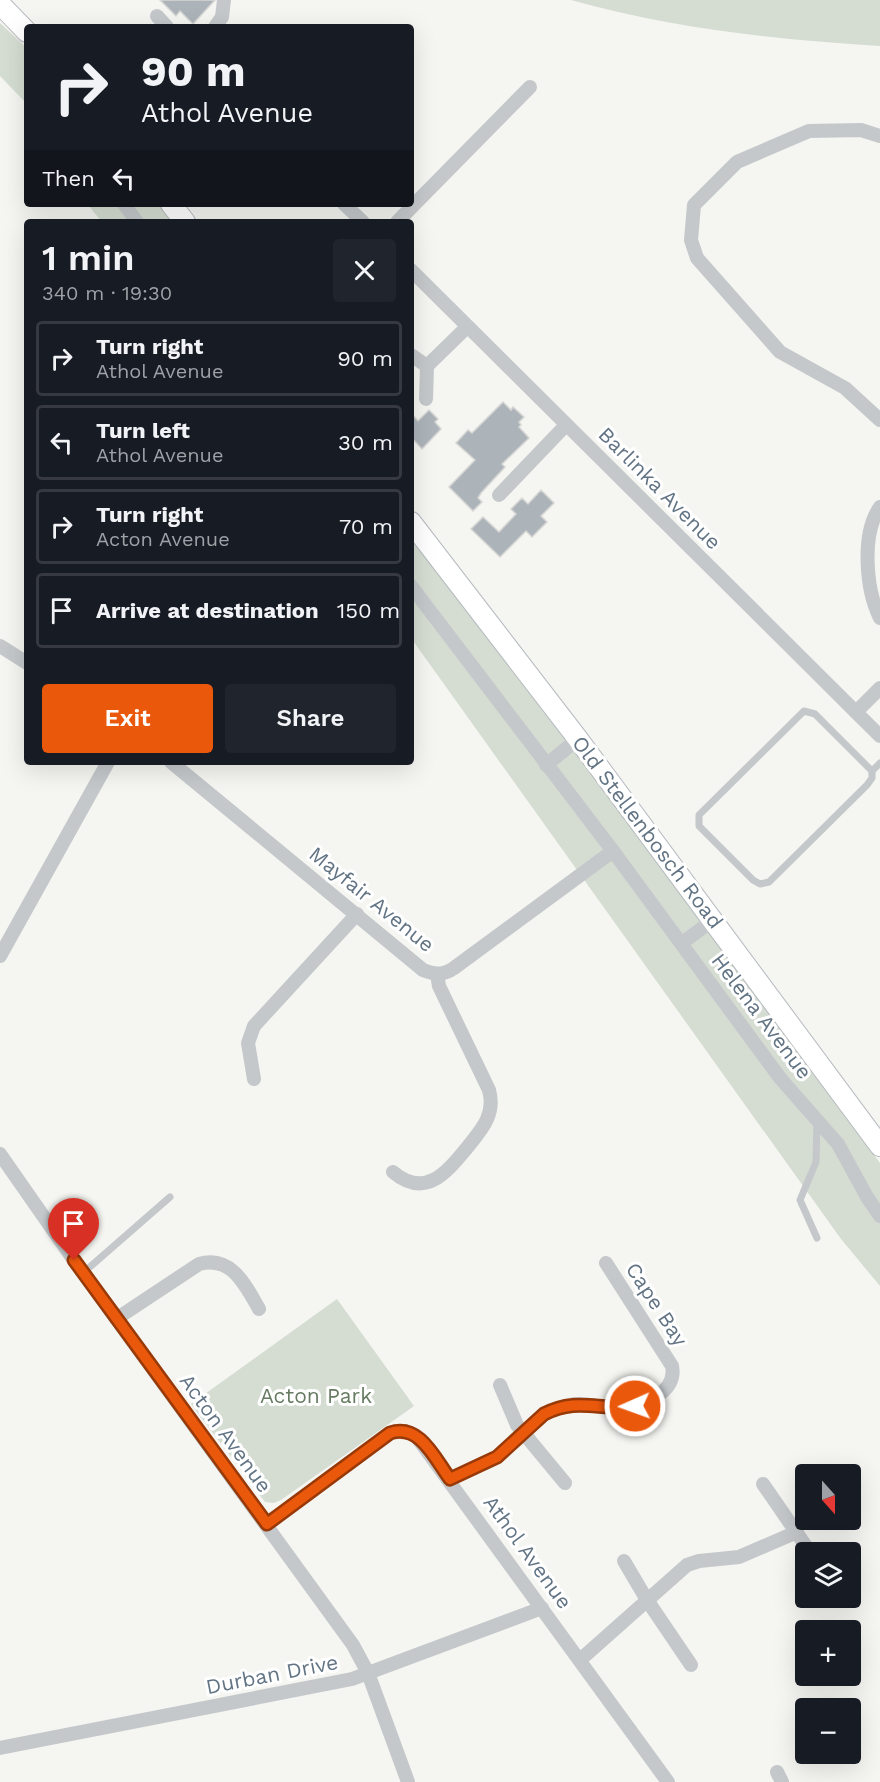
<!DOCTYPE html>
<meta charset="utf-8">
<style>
:root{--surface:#171b24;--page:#20242c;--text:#f1f3f6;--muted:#9ea1a6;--line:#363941;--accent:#ea580c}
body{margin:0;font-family:"Work Sans",sans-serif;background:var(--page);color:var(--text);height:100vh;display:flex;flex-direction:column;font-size:22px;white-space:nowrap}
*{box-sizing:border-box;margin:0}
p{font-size:20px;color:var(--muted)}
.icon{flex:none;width:33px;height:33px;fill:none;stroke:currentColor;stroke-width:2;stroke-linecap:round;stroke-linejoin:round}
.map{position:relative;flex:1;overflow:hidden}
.drawer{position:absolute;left:24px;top:219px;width:390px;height:546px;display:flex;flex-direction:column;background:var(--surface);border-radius:6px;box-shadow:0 6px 24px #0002}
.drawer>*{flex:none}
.top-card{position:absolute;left:24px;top:24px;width:390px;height:183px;border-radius:6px;box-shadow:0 6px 24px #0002;background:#171b24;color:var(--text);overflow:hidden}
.needle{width:39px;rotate:159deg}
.buttons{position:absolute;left:795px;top:1464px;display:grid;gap:12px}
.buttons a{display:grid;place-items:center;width:66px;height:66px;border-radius:6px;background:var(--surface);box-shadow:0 6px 24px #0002;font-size:30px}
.pin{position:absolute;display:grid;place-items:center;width:51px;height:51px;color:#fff;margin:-62px -26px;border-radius:50% 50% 50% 0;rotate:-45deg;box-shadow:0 0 6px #0007}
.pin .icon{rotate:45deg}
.me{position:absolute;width:66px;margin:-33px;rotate:268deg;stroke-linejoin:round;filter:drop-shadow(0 0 4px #0008)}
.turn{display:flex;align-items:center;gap:21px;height:126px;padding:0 18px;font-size:27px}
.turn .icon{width:78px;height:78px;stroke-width:2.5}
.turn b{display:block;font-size:42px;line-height:51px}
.then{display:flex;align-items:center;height:57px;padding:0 18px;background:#0003;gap:12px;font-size:22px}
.round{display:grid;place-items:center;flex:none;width:63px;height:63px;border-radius:6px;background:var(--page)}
.headline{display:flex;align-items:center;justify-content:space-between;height:102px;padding:0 18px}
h1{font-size:36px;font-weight:600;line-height:45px}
.primary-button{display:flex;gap:12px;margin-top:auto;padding:12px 18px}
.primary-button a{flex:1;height:69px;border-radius:6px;background:var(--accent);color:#fff;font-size:24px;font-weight:600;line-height:69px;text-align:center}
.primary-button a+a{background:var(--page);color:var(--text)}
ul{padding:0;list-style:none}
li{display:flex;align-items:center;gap:18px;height:75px;margin:0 12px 9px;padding:0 6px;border:3px solid var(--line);border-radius:6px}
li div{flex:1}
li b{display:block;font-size:22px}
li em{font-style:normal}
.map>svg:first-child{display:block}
.green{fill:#d5ddd2}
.building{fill:#acb4ba;stroke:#d6d6d4;stroke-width:1.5}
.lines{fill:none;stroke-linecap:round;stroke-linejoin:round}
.secondary-casing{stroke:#b6bbc0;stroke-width:22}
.lane{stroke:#c4c8cb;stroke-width:7}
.street{stroke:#c4c8cb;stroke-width:14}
.secondary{stroke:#fff;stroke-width:20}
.route-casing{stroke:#983908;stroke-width:15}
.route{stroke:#ea580c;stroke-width:10}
.labels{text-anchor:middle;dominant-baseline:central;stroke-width:6;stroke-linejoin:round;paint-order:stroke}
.street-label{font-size:21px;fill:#627484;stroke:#fff}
.park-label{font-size:21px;fill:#667b61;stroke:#fff}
</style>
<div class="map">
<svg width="880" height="1782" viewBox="0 0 880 1782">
<rect width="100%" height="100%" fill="#f5f5f1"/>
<!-- green -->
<g class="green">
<path d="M 571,0 L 880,0 L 880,46 C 777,40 670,28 571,0 Z"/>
<path d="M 0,23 L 27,48 L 27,104 L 0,76 Z"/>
<path d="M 160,204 L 174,222 L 102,222 L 88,205 Z"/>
<path d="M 411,535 L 719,942 L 880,1163 L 880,1286 L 841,1239 L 411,638 Z"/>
<path d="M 337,1299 L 414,1406 L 281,1500 L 274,1503 L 265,1502 L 191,1404 Z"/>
</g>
<!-- building -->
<g class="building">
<path d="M 160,0 L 215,0 L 193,24 L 180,11 L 176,16 Z"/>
<path d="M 503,402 L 511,410 L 513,407 L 524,417 L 519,422 L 521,425 L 519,427 L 529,438 L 502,464 L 505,467 L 481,493 L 478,498 L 482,502 L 473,511 L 449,487 L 475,460 L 456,443 L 468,430 L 472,433 Z"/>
<path d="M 429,410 L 438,419 L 435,422 L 441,429 L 422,449 L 411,437 L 411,413 L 418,421 Z"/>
<path d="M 541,490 L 554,503 L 541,516 L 547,522 L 532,537 L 526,531 L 500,557 L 471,529 L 483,517 L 499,532 L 516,514 L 511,509 L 522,498 L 528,504 Z"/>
</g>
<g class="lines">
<defs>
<g id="secondary">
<path d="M 0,4 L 27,32"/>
<path d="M 171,204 L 185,222"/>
<path d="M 411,522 L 578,739 L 880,1146"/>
</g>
</defs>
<!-- secondary casing -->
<use href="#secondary" class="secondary-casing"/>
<!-- lane -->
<g class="lane">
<path d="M 872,771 L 815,714 L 804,711 L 699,815 L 699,826 L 753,880 L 760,884 L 769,882 L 867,785 L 872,778 L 872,771 L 880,763"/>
<path d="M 817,1238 L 800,1200 L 816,1162 L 817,1122"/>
<path d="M 83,1273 L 170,1197"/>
</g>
<!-- street -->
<g class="street">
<path d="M 157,16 L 167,27"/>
<path d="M 215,27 L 222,17 L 224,0"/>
<path d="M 880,136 L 861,130 L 809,131 L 737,162 L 694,205 L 691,240 L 697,258 L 780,352 L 845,388 L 880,420"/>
<path d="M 124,204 L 137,222"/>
<path d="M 344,204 L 363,222"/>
<path d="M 397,222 L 530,87"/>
<path d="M 411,270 L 880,736"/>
<path d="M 411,355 L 427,366"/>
<path d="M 426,399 L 427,366 L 467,327"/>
<path d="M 499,495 L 566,425"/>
<path d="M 880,507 C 861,534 866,590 880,618"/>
<path d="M 411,586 L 613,851 L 780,1078 L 838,1144 L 867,1197 L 880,1216"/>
<path d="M 0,646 L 27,663"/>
<path d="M 856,712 L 880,688"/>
<path d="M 171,762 L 423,970 C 435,975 444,975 454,968 L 613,851"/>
<path d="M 546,765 L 578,739"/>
<path d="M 682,943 L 713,920"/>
<path d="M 0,956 L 108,762"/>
<path d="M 254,1079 L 248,1043 L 254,1026 L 357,914"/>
<path d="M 0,1154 L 83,1273 L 353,1645 L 368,1673 L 408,1782"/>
<path d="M 393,1172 C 425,1199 446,1173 466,1149 C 481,1130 496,1115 489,1090 L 439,986 L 437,974"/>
<path d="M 116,1319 L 199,1264 C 231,1255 245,1284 259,1309"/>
<path d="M 500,1385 L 517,1425 L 565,1483"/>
<path d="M 450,1479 L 497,1457 L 544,1414 C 554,1409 564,1406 575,1404 C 589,1403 602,1408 617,1408 C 639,1408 678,1394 672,1366 L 606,1263"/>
<path d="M 763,1484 L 810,1552"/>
<path d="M 267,1524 L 390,1433 L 405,1431 L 416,1436 L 668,1782"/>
<path d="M 624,1561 L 647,1600 L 691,1665"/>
<path d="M 580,1660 L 687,1565 L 699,1561 L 739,1557 L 797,1532"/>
<path d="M 0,1748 L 352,1679 L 542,1608"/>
<path d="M 777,1772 L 782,1782"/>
</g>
<!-- secondary -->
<use href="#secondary" class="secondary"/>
</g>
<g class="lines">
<defs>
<path id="route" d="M 74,1260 L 267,1524 L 390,1433 C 420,1423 435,1459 450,1479 L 497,1457 L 544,1414 C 579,1396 601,1412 635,1406"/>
</defs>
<!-- route casing -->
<use href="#route" class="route-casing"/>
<!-- route -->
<use href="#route" class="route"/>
</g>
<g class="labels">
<!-- street labels -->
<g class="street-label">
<text transform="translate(660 488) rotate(45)">Barlinka Avenue</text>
<text transform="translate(648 832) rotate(53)">Old Stellenbosch Road</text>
<text transform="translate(372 899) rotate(39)">Mayfair Avenue</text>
<text transform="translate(762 1016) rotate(53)">Helena Avenue</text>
<text transform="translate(657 1304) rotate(57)">Cape Bay</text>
<text transform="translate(226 1433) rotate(54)">Acton Avenue</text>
<text transform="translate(528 1552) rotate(54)">Athol Avenue</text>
<text transform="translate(272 1674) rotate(-11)">Durban Drive</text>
</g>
<!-- park labels -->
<g class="park-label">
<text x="316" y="1395">Acton Park</text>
</g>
</g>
</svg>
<div class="buttons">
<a><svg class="needle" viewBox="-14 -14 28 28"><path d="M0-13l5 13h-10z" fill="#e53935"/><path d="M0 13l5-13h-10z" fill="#9ea1a6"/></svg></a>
<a><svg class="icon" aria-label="layers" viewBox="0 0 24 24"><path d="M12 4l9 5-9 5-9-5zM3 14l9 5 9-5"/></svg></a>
<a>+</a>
<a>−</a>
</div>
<div class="pin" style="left:74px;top:1260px;background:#d93025"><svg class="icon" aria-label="arrive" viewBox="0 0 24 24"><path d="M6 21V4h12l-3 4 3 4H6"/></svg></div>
<svg class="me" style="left:635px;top:1406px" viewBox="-20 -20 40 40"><circle r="17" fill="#ea580c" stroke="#fff" stroke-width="3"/><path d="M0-11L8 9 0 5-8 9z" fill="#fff"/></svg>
<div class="top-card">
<div class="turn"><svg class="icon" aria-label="right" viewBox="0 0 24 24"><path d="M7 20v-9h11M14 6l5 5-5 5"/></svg><div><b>90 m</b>Athol Avenue</div></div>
<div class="then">Then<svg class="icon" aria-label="left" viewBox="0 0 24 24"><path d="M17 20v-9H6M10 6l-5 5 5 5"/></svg></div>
</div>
<section class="drawer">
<div class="headline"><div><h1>1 min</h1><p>340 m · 19:30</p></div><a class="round"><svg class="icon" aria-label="close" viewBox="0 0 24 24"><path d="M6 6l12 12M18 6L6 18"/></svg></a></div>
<ul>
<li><svg class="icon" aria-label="right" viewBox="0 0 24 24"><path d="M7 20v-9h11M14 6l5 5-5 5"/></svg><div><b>Turn right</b><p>Athol Avenue</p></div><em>90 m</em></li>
<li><svg class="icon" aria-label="left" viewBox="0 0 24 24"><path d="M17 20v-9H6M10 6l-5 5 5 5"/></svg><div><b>Turn left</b><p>Athol Avenue</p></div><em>30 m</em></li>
<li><svg class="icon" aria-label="right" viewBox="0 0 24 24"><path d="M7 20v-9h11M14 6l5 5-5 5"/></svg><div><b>Turn right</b><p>Acton Avenue</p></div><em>70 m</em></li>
<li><svg class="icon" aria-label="arrive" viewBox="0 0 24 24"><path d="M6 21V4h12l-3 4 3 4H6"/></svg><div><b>Arrive at destination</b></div><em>150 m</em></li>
</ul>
<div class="primary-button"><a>Exit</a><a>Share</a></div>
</section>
</div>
